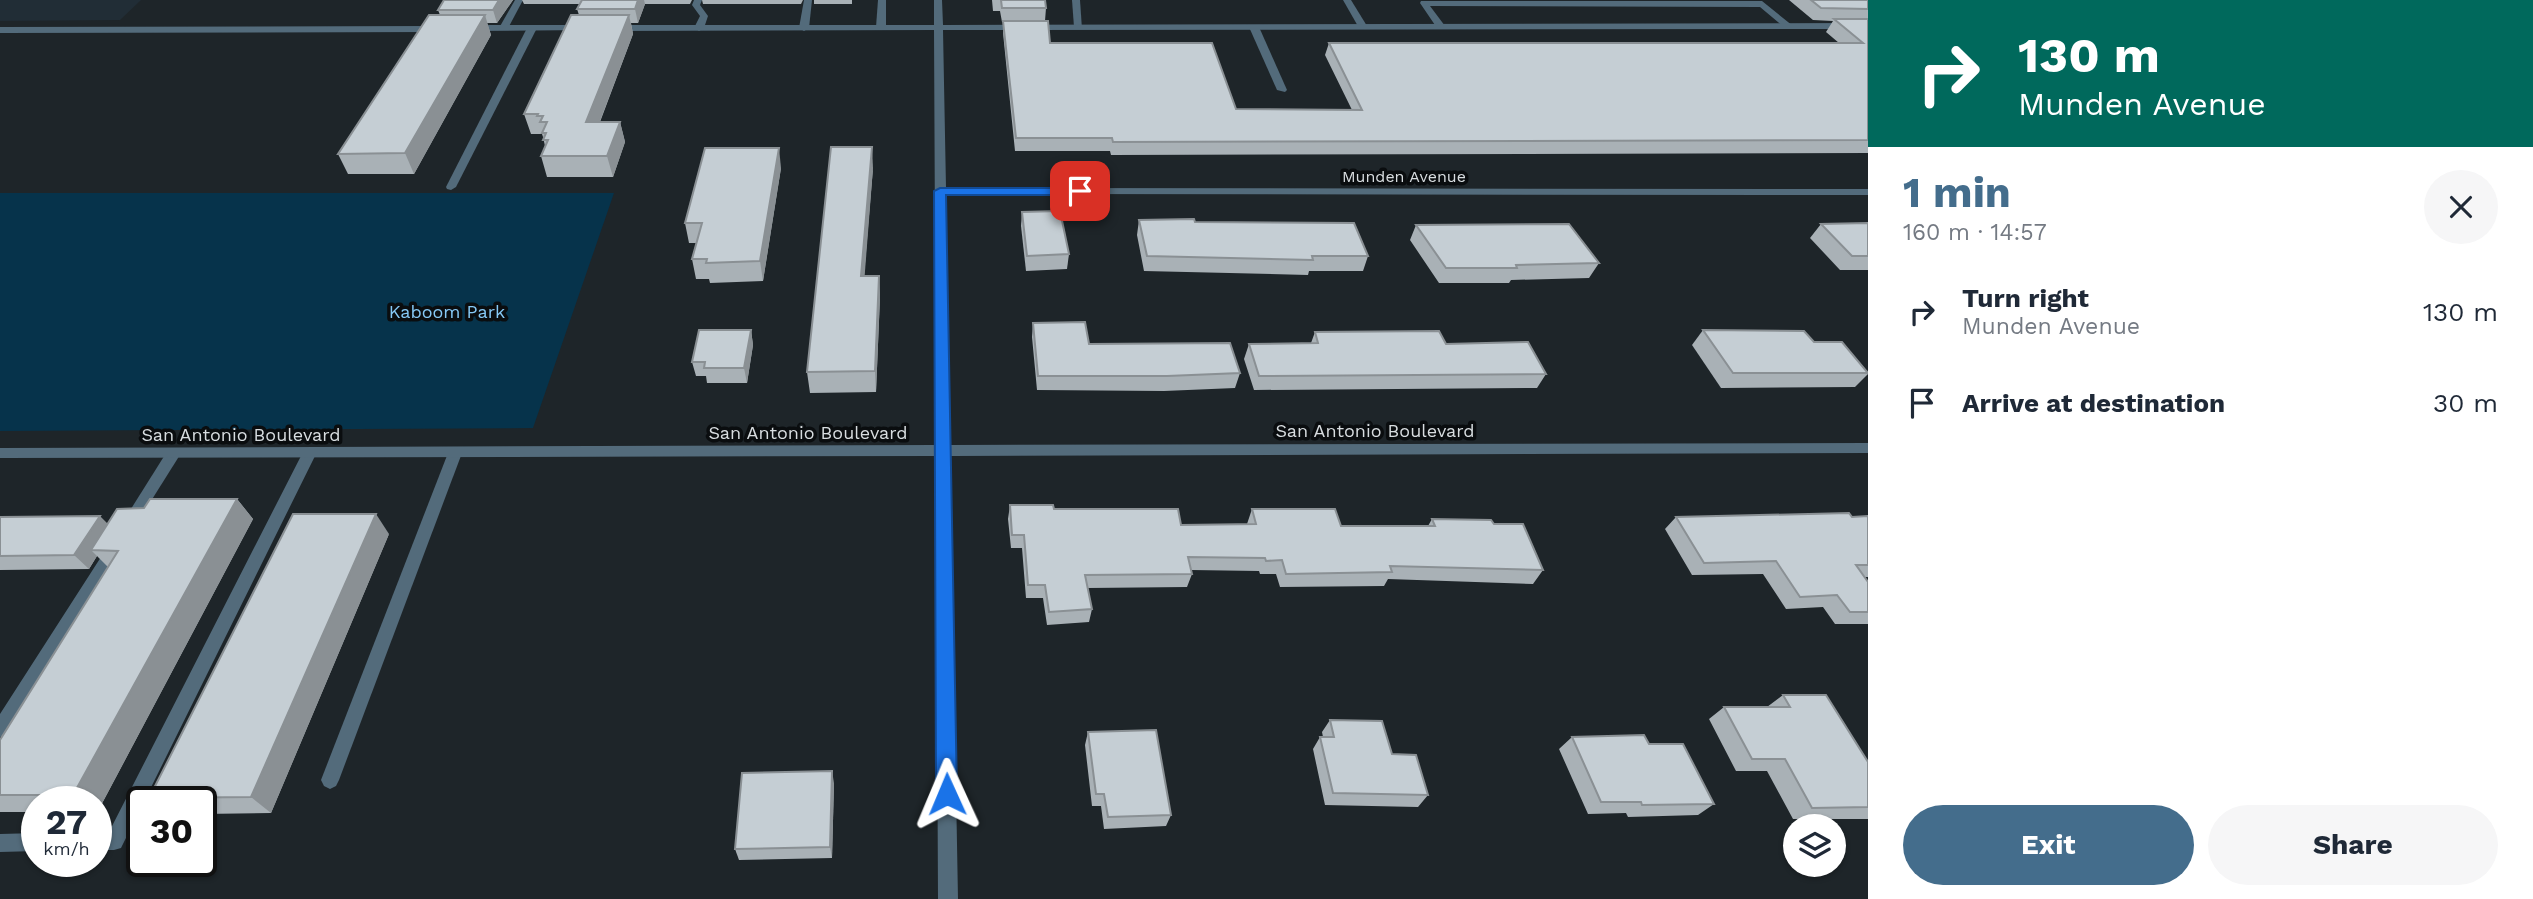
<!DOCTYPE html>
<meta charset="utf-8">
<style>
:root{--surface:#fff;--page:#f6f6f7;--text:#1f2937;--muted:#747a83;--accent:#446d8c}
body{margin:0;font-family:"Work Sans",sans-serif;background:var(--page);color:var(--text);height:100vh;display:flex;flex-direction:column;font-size:26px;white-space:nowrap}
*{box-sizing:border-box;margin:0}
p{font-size:23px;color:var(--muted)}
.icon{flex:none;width:38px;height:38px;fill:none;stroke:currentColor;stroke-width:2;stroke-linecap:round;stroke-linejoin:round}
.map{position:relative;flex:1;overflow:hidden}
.sheet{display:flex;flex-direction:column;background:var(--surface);width:665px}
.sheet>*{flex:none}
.banner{background:#00695c;color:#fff;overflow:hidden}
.fabs{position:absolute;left:1783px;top:814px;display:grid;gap:14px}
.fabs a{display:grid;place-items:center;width:63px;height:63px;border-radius:50%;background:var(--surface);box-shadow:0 2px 5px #0004;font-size:35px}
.speed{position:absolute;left:21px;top:786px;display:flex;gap:14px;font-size:35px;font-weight:700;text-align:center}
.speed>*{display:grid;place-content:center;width:91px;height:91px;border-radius:50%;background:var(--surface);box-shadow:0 2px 5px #0004;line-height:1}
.speed small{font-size:18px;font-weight:400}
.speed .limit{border:4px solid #111;border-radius:10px;background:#fff;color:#111}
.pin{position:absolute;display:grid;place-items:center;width:60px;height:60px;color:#fff;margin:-30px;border-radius:14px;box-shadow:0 4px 10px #0006}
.me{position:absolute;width:77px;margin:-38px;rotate:359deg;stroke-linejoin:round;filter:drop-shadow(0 0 5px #0008)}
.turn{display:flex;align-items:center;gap:24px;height:147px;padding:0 35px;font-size:32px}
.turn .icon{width:91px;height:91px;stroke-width:2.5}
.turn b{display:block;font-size:49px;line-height:60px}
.round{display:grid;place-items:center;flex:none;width:74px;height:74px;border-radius:37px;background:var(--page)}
.head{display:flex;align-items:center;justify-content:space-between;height:119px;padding:0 35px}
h1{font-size:42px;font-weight:700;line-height:52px;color:var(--accent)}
.button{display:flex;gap:14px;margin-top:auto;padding:14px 35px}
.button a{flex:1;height:80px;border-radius:42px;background:var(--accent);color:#fff;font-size:28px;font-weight:700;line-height:80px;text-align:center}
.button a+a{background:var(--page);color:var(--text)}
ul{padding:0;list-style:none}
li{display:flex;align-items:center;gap:21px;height:91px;padding:0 35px}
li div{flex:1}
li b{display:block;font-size:26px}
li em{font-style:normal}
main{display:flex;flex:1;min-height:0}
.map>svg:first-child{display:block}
.built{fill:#212d36}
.green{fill:#06334b}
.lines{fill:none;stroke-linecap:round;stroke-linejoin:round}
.service{fill:#536b7b;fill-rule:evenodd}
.minor{fill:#536b7b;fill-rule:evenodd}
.wall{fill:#a9b1b6}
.shaded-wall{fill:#8a9094}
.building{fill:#c5ced4;stroke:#8a9094;stroke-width:2}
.route{fill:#1a73e8;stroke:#114b97;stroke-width:2}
.labels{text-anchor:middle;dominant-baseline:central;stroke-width:7;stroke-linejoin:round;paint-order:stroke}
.far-street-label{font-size:16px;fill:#d8dde0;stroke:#0a0d0f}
.park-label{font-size:18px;fill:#86c9f6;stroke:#0a0d0f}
.street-label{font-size:18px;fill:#d8dde0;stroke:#0a0d0f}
</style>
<main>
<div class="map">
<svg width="1868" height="899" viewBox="0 0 1868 899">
<rect width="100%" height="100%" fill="#1e2529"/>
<!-- built -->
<path class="built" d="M 0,0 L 141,0 L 120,20 L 0,21 Z"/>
<!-- green -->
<path class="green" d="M 0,193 L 614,193 L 533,428 L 0,431 Z"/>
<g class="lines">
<!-- service -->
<g class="service">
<path d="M 515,0 L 523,0 L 507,30 L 501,30 L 499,28 Z"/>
<path d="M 694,0 L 702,0 L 700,5 L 708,16 L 704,28 L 699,31 L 694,28 L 700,16 L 692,5 Z"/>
<path d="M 804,0 L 812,0 L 809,28 L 804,31 L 799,28 Z"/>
<path d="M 878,0 L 886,0 L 886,27 L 881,30 L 876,27 Z"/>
<path d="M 1072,0 L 1080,0 L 1082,29 L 1074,27 Z"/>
<path d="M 1343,0 L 1351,0 L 1367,26 L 1365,28 L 1359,28 Z"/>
<path d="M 1421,1 L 1762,1 L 1793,26 L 1785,28 L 1760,7 L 1430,6 L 1445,26 L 1440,29 L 1437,28 L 1420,3 Z"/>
<path d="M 532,25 L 537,28 L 456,187 L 451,190 L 447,189 L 446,187 L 527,28 Z"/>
<path d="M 1251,25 L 1259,27 L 1287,90 L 1285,92 L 1277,90 L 1249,27 Z"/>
<path d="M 455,448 L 460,449 L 462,453 L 339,780 L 336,786 L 330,789 L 324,786 L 321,780 L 448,453 L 450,449 Z"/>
<path d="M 173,449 L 178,450 L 180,454 L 178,458 L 134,528 L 124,528 L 122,524 L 124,520 L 168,450 Z"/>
<path d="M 309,449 L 314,450 L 316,454 L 121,848 L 114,850 L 96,850 L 96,832 L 109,832 L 302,454 L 304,450 Z"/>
<path d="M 115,541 L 120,543 L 123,547 L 120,551 L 6,735 L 0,737 L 0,714 L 110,543 Z"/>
<path d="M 37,833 L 37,851 L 0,852 L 0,834 Z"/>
</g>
<!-- minor -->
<g class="minor">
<path d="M 934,0 L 942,0 L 943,25 L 1868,23 L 1868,29 L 943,30 L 946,188 L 1868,189 L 1868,195 L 946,194 L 950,445 L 1868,443 L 1868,453 L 950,456 L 958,899 L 938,899 L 936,456 L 0,458 L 0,448 L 936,445 L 934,30 L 614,31 L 609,28 L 614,25 L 934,25 Z"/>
<path d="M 583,25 L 588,28 L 586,30 L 470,31 L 465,28 L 470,25 Z"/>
<path d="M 0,27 L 436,26 L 441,29 L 436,32 L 0,33 Z"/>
</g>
</g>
<!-- wall -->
<g class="wall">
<path d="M 444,0 L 513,0 L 497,23 L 487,23 L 491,35 L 414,174 L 348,174 L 338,154 L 440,15 L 438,10 Z"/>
<path d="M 522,0 L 692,0 L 690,4 L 645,4 L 638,23 L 631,23 L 633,34 L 600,122 L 620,122 L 625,142 L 613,177 L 547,177 L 541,156 L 545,146 L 543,137 L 542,134 L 531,134 L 524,114 L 579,15 L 577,9 L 580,4 L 524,4 Z"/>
<path d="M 702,0 L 803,0 L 801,4 L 703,4 Z"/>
<rect x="814" y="0" width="38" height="4"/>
<path d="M 992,0 L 1045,0 L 1046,8 L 1045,21 L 1050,43 L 1236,109 L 1352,110 L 1325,55 L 1329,43 L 1839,43 L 1826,32 L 1833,21 L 1813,20 L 1789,0 L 1868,0 L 1868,153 L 1111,155 L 1110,151 L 1015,151 L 1003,33 L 1003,22 L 1002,22 L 1000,11 L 993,11 Z"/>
<path d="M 781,168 L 763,281 L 710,283 L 709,279 L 696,279 L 692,259 L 696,243 L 689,243 L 685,223 Z"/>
<path d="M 873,168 L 864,276 L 879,276 L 880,297 L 876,392 L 810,393 L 807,372 Z"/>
<path d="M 1022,212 L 1069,254 L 1067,269 L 1026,271 L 1021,226 Z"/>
<path d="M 1139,220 L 1195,222 L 1368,256 L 1363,271 L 1309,271 L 1308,275 L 1144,271 L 1137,235 Z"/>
<path d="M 1868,223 L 1868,270 L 1840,270 L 1810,238 L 1821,224 Z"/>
<path d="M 1416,225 L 1599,263 L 1589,278 L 1511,280 L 1509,283 L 1439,283 L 1410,240 Z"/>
<path d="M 1033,323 L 1089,344 L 1240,373 L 1235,388 L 1164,391 L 1037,390 L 1032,337 Z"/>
<path d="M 751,330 L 753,345 L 747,383 L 707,383 L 706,376 L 696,376 L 692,362 Z"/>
<path d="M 1703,330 L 1814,342 L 1868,372 L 1868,374 L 1855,387 L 1721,388 L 1692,345 Z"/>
<path d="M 1315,332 L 1446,344 L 1546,374 L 1537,388 L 1254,390 L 1244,359 L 1249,344 L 1311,343 Z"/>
<path d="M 237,499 L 253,519 L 98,811 L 96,811 L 96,802 L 37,802 L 37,812 L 0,812 L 0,740 L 108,567 L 97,556 L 89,569 L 0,570 L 0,517 L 108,524 L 144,508 Z"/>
<path d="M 1010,505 L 1054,509 L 1181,525 L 1247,524 L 1252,509 L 1341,526 L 1428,526 L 1432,519 L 1494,524 L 1543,570 L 1533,584 L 1388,579 L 1384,586 L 1280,587 L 1276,574 L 1260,574 L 1259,571 L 1191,570 L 1192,574 L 1187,587 L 1088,588 L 1092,609 L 1089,622 L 1047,625 L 1043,598 L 1026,598 L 1022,548 L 1011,548 L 1008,519 Z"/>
<path d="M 1868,516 L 1868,577 L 1865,577 L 1868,582 L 1868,624 L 1835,624 L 1823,607 L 1786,609 L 1763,574 L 1692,575 L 1665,529 L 1676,517 Z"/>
<path d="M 389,534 L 271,813 L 201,814 L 201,802 L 154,802 L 149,798 Z"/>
<path d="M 1783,695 L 1868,762 L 1868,819 L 1793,819 L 1767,771 L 1736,771 L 1709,719 L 1724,707 L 1767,707 Z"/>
<path d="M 1330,720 L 1392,754 L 1428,795 L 1418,807 L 1325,805 L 1313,749 L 1320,737 L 1323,737 L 1322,732 Z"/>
<path d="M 1088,732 L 1171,815 L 1166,826 L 1104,829 L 1101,806 L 1092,806 L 1085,745 Z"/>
<path d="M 1572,737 L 1649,744 L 1714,804 L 1698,815 L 1628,817 L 1626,813 L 1588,814 L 1559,749 Z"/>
<path d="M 834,783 L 832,858 L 739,860 L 735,849 Z"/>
</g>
<!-- shaded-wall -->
<g class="shaded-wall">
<path d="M 499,0 L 513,0 L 497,23 L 493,10 Z"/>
<path d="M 638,0 L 644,0 L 645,4 L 638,23 L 635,9 Z"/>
<path d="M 485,15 L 491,35 L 414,174 L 405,153 Z"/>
<path d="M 629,15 L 633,34 L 592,142 L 586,122 Z"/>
<path d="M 620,122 L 625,142 L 613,177 L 607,156 Z"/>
<path d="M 872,147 L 873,168 L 863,297 L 861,276 Z"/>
<path d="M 779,148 L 781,168 L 763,281 L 760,261 Z"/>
<path d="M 879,276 L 880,297 L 876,392 L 875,371 Z"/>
<path d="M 751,330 L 753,345 L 747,383 L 744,368 Z"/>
<path d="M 237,499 L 253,519 L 98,811 L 96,810 L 96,802 L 83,802 L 73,795 Z"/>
<path d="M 376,514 L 389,534 L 271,813 L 251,797 Z"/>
<path d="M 100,516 L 114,530 L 91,550 L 97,556 L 89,569 L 74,555 Z"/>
<path d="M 832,771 L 834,783 L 832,858 L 830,847 Z"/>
</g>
<!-- building -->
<g class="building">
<path d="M 444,0 L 499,0 L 493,10 L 438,10 Z"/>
<path d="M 582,0 L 638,0 L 635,9 L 577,9 Z"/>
<path d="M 1001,0 L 1045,0 L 1046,8 L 1002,8 Z"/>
<path d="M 1811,0 L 1868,0 L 1868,9 L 1821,8 Z"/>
<path d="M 429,15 L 485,15 L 405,153 L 338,154 Z"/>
<path d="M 571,15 L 629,15 L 586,122 L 620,122 L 607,156 L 541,156 L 548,140 L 543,140 L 546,133 L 542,133 L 547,122 L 540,122 L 543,116 L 537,116 L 538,114 L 524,114 Z"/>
<path d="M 1834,19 L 1868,19 L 1868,140 L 1113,142 L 1112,138 L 1016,138 L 1003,21 L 1048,21 L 1050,43 L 1212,43 L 1236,109 L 1362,110 L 1329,43 L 1863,43 Z"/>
<path d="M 831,147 L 872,147 L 861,276 L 879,276 L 875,371 L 807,372 Z"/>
<path d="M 705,148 L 779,148 L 760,261 L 706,263 L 707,259 L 692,259 L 702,223 L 685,223 Z"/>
<path d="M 1060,211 L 1069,254 L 1027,256 L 1022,212 Z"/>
<path d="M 1194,219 L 1195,222 L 1354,223 L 1368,256 L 1312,256 L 1313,260 L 1147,256 L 1139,220 Z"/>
<path d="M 1868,223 L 1868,256 L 1852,256 L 1821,224 Z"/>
<path d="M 1569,224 L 1599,263 L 1516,265 L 1517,268 L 1446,268 L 1416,225 Z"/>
<path d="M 1085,322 L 1089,344 L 1230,343 L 1240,373 L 1167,376 L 1038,376 L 1033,323 Z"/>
<path d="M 699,330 L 751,330 L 744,368 L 704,368 L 705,362 L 692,362 Z"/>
<path d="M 1703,330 L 1804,331 L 1814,342 L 1842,342 L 1868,373 L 1733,373 Z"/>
<path d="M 1439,331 L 1446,344 L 1528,342 L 1546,374 L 1259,376 L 1249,344 L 1318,343 L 1315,332 Z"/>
<path d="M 150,499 L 237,499 L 73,795 L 0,795 L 0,740 L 118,551 L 91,550 L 117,509 L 144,508 Z"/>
<path d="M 1010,505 L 1053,505 L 1054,509 L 1178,509 L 1181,525 L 1256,524 L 1252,509 L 1335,509 L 1341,526 L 1435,526 L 1432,519 L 1491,520 L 1494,524 L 1523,524 L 1543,570 L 1390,566 L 1392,572 L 1286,574 L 1282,560 L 1266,561 L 1265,558 L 1188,557 L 1192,574 L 1085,575 L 1092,609 L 1049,612 L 1045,585 L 1028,585 L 1024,535 L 1012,535 Z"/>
<path d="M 1849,513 L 1852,517 L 1868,516 L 1868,565 L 1856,565 L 1868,582 L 1868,612 L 1850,612 L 1837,595 L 1800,597 L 1776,561 L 1704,563 L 1676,517 Z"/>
<path d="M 293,514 L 376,514 L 251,797 L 149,798 Z"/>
<path d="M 100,516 L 74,555 L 0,556 L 0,517 Z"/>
<path d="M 1783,695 L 1826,695 L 1868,762 L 1868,807 L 1812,808 L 1785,759 L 1752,759 L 1724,707 L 1790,707 Z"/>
<path d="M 1330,720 L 1382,721 L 1392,754 L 1416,755 L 1428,795 L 1333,793 L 1320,737 L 1334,737 Z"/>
<path d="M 1156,730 L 1171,815 L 1108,817 L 1104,794 L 1096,794 L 1088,732 Z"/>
<path d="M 1644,735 L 1649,744 L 1683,744 L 1714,804 L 1642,805 L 1641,802 L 1601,802 L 1572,737 Z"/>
<path d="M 832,771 L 830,847 L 735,849 L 742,773 Z"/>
</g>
<!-- route -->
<path class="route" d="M 940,188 L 1080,188 L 1086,191 L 1080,195 L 946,195 L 957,794 L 954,801 L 947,804 L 939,801 L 936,794 L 934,191 Z"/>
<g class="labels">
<!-- far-street labels -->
<g class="far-street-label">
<text x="1404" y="176">Munden Avenue</text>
</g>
<!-- park labels -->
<g class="park-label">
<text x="447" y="311">Kaboom Park</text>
</g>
<!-- street labels -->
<g class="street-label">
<text x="1375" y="430">San Antonio Boulevard</text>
<text x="808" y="432">San Antonio Boulevard</text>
<text x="241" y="434">San Antonio Boulevard</text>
</g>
</g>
</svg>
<div class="fabs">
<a><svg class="icon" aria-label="layers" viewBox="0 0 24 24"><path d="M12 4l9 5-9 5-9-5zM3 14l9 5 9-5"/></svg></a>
</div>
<div class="speed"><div>27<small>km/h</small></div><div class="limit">30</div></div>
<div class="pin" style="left:1080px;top:191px;background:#d93025"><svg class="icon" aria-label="arrive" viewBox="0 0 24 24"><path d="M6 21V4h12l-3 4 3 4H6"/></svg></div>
<svg class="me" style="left:947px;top:794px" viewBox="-20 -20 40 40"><path d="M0-17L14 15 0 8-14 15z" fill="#1a73e8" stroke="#fff" stroke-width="4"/></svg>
</div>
<section class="sheet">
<div class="banner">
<div class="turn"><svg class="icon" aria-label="right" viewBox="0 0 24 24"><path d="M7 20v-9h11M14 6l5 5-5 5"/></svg><div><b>130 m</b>Munden Avenue</div></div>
</div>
<div class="head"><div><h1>1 min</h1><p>160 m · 14:57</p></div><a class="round"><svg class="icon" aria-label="close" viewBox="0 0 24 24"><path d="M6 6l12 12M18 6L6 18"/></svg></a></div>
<ul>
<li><svg class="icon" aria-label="right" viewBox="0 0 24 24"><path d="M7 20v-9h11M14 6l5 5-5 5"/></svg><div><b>Turn right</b><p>Munden Avenue</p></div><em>130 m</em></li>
<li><svg class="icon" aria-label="arrive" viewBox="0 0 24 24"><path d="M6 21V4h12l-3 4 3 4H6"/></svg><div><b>Arrive at destination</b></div><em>30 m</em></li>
</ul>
<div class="button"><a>Exit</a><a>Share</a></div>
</section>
</main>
